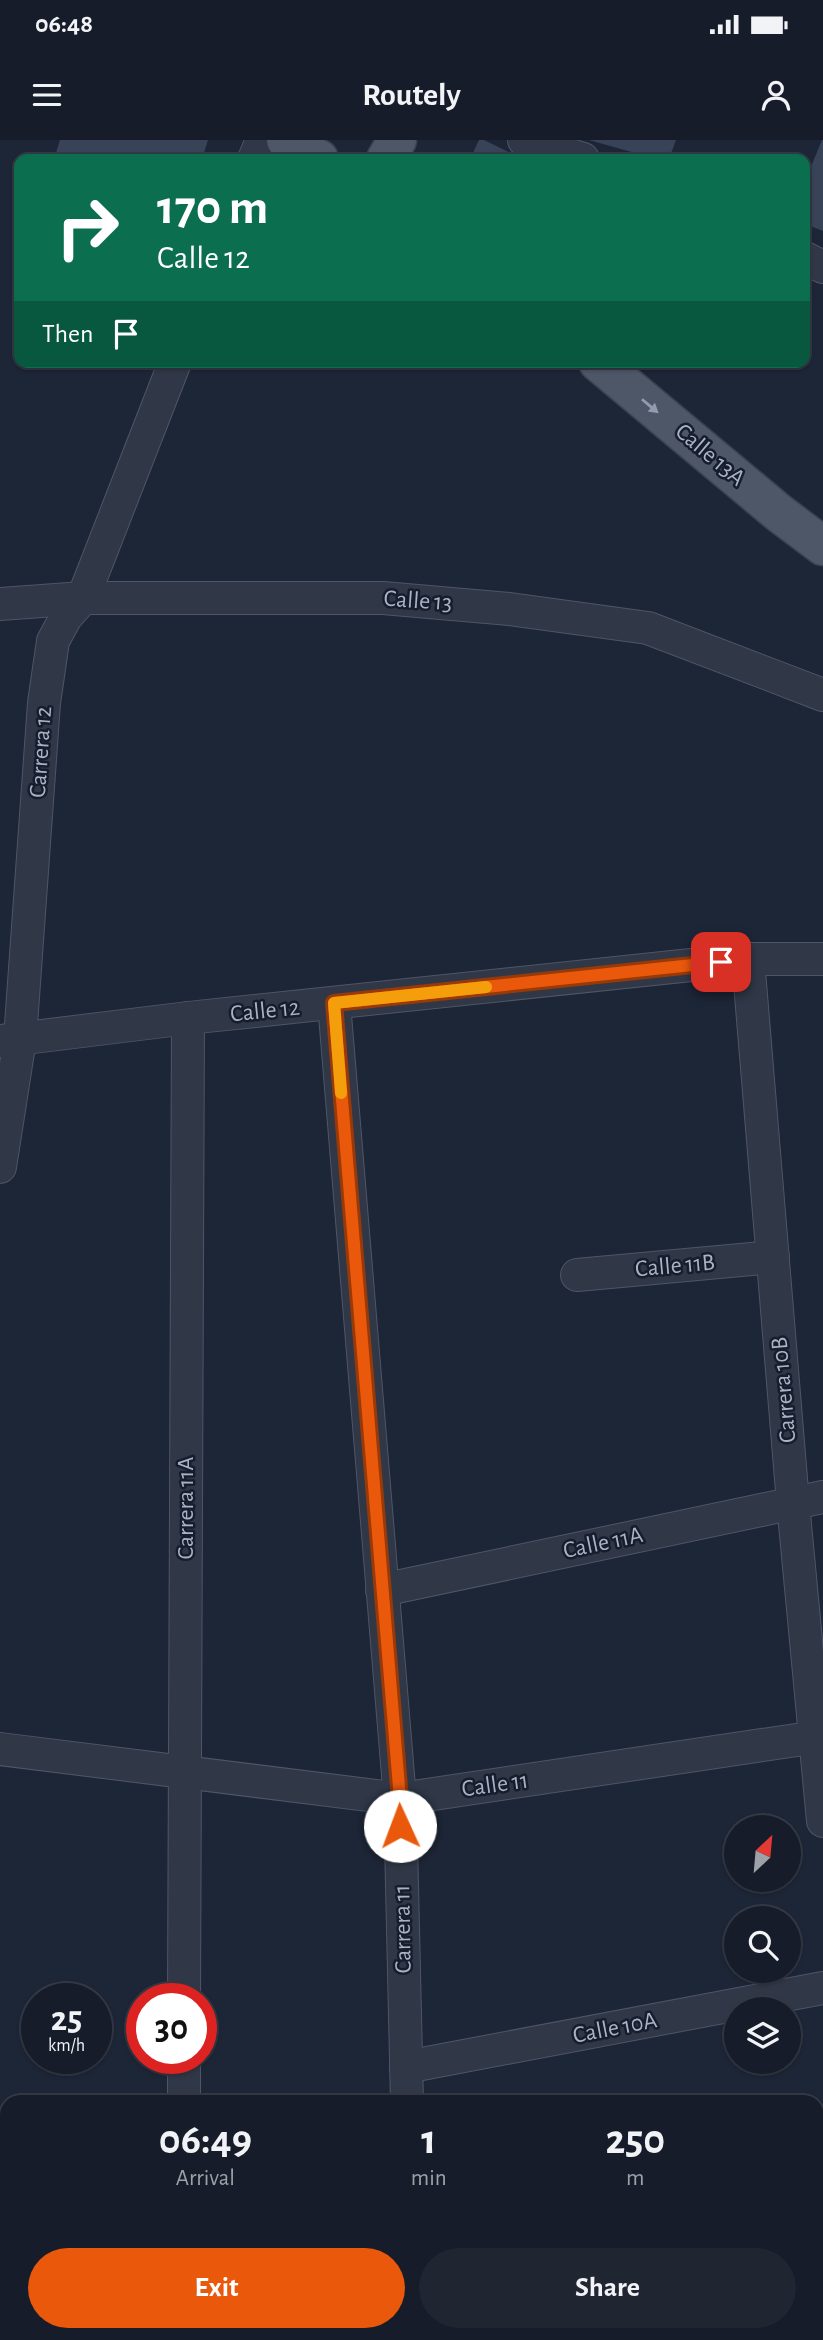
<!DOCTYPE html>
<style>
:root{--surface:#161c29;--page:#1f2531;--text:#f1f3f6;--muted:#9ea1a8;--line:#353a46;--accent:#ea580c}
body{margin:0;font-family:"Alegreya Sans",sans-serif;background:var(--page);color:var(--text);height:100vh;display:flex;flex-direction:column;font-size:26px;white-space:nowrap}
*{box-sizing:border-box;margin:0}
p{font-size:23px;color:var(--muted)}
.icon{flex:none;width:38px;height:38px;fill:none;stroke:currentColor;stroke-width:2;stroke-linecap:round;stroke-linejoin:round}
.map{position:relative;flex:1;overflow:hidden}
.side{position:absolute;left:0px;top:1955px;width:824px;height:247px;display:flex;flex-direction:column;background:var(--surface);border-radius:21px 21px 0 0;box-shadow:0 2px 5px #0004,0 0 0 2px var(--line)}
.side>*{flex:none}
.guide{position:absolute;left:14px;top:14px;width:796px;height:214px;border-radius:14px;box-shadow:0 2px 5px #0004,0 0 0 2px var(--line);background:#0b6e4f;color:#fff;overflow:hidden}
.needle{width:46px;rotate:26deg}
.tools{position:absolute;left:724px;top:1675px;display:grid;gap:14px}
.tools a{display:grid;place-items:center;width:77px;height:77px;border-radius:50%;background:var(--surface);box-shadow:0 2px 5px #0004,0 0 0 2px var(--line);font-size:35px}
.speed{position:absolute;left:21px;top:1843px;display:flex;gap:14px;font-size:35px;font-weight:700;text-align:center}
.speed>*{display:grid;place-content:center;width:91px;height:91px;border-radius:50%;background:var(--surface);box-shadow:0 2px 5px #0004,0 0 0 2px var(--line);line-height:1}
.speed small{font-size:18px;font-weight:400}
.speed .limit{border:10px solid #d22;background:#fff;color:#111}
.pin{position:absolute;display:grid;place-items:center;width:60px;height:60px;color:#fff;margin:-30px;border-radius:14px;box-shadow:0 4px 10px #0006}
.me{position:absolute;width:77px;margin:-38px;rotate:358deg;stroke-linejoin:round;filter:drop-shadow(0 0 5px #0008)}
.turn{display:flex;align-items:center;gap:24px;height:147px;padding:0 28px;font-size:32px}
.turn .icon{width:91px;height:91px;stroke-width:2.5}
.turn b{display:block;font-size:49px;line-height:60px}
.then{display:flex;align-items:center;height:66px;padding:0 28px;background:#0003;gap:14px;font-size:26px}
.eta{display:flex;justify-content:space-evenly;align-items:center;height:119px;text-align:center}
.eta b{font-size:42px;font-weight:600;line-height:49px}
.action{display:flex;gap:14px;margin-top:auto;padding:14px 28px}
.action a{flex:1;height:80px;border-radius:42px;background:var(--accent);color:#fff;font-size:28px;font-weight:600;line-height:80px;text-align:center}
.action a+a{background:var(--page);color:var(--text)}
.status{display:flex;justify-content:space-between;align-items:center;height:49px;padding:0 35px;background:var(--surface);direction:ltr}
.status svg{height:19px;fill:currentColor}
header{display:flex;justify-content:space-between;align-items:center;height:91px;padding:0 28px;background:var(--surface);font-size:32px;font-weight:600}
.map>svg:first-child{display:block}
.building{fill:#384358}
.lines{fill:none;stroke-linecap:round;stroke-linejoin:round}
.minor-casing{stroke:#4e5566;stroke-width:34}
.major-casing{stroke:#3a4151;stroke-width:41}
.minor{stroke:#303848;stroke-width:32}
.major{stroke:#4e5768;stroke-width:38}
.oneway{fill:#939bae}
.route-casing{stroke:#983908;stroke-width:18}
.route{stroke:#ea580c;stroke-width:12}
.slow{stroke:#f59e0b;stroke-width:12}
.labels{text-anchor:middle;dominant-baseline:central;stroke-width:5;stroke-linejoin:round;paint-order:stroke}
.street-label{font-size:24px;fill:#aab2c5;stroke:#161d2c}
</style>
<div class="status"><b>06:48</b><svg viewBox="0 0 49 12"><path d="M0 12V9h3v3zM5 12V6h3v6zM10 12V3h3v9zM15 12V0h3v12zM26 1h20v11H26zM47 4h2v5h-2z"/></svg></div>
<header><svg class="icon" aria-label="menu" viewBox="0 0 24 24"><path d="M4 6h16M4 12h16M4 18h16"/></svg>Routely<svg class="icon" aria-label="person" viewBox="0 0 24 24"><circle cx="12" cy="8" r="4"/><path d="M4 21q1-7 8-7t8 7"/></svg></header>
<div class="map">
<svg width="823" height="2200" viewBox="0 0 823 2200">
<rect width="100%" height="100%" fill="#1d2637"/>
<!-- building -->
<g class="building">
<path d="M 60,0 L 208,0 L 202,19 L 77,19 L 56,13 Z"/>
<path d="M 479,0 L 484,0 L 523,19 L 470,19 Z"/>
<path d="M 589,0 L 676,0 L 669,19 L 656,19 Z"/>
<path d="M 822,0 L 823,0 L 823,91 L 805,84 L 805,41 Z"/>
</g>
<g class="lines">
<defs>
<g id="minor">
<path d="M 524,0 L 583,19"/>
<path d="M 254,19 L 262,0"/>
<path d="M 805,118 L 823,127"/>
<path d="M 0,464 L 83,458 L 383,458 L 510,469 L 648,488 L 823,555"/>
<path d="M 748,819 L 793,1363 L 823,1681"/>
<path d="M 334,863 L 400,1659 L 407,1962"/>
<path d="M 1,901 L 188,878 L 748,819 L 823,819"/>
<path d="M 0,1027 L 20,899 L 44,563 L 53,501 L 66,477 L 83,458 L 175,222"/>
<path d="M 577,1135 L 773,1117"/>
<path d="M 382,1450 L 823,1357"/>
<path d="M 0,1609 L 400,1659 L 823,1596"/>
<path d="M 184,1858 L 188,878"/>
<path d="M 406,1927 L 823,1848"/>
<path d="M 184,1962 L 184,1918"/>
<path d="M 0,2040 L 7,2041"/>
<path d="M 817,2079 L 823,2078"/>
<path d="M 186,2194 L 186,2200"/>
<path d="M 421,2194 L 422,2200"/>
<path d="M 618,2194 L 618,2200"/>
<path d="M 18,2200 L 18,2194"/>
</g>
<g id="major">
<path d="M 286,0 L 296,8 L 319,19"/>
<path d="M 386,19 L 397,0"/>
<path d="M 598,222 L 779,373 L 823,406"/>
</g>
</defs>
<!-- minor casing -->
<use href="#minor" class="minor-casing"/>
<!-- major casing -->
<use href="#major" class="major-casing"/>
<!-- minor -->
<use href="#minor" class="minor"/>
<!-- major -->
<use href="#major" class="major"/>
</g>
<!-- one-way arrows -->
<defs><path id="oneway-solid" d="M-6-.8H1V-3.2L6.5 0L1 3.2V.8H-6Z" transform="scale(1.75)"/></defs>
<use class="oneway" href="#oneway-solid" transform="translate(650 266) rotate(40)"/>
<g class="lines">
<defs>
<path id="route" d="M 400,1686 L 400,1659 L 334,863 L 721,822"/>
</defs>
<!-- route casing -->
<use href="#route" class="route-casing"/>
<!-- route -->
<use href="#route" class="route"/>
<!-- slow -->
<path class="slow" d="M 341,953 L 334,863 L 486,847"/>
</g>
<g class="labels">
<!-- street labels -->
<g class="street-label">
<text transform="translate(710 315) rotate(40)">Calle 13A</text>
<text transform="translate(418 461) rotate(4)">Calle 13</text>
<text transform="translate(41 612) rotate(-86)">Carrera 12</text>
<text transform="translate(265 871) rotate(-6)">Calle 12</text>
<text transform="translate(675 1126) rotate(-5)">Calle 11B</text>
<text transform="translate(784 1250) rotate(-95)">Carrera 10B</text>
<text transform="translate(186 1368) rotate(-90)">Carrera 11A</text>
<text transform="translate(603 1403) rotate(-12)">Calle 11A</text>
<text transform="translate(495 1645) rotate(-8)">Calle 11</text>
<text transform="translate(403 1789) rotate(-91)">Carrera 11</text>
<text transform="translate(615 1888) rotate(-11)">Calle 10A</text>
</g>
</g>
</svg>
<div class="tools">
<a><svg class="needle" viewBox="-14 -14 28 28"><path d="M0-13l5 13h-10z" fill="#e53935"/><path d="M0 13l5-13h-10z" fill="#9ea1a8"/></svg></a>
<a><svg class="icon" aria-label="search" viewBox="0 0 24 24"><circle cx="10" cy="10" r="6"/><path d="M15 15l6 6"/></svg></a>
<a><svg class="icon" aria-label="layers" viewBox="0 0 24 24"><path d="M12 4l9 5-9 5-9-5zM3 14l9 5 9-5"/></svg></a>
</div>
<div class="speed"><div>25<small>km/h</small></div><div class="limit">30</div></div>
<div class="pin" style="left:721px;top:822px;background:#d93025"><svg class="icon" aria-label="arrive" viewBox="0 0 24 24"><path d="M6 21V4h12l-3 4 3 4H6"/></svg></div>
<svg class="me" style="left:400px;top:1686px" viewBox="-20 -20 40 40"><circle r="19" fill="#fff"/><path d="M0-13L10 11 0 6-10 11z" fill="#ea580c"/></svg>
<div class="guide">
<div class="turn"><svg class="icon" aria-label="right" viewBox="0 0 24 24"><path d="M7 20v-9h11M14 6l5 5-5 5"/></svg><div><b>170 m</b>Calle 12</div></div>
<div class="then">Then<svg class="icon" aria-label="arrive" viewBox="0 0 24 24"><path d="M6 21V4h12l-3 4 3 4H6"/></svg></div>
</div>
<section class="side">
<div class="eta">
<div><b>06:49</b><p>Arrival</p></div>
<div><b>1</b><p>min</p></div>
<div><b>250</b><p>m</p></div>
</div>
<div class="action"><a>Exit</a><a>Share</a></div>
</section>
</div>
